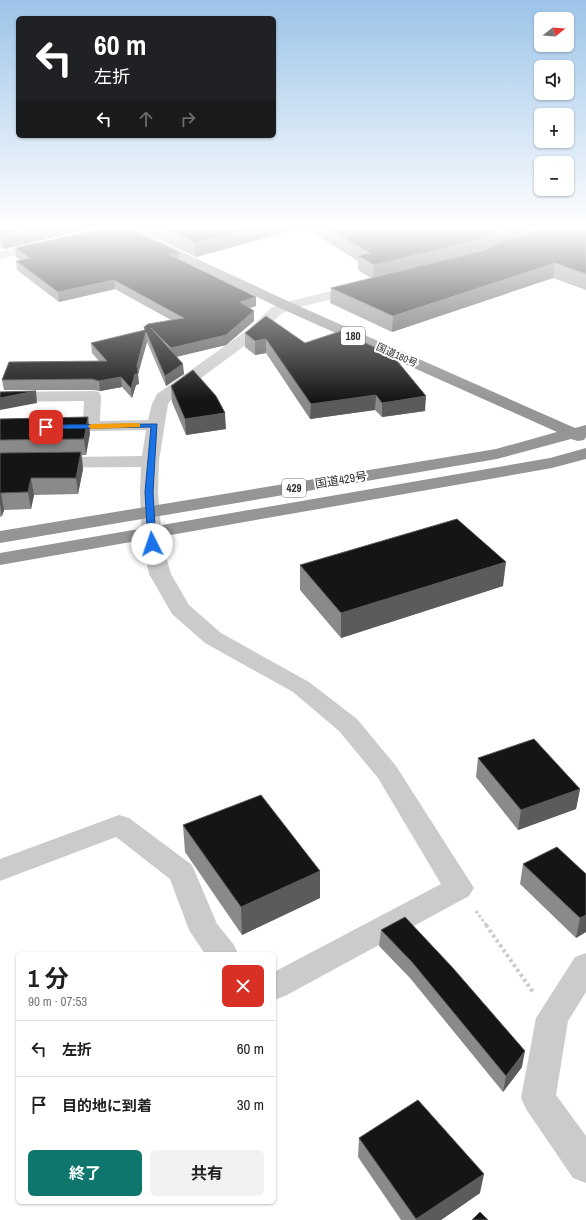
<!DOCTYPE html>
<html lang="ja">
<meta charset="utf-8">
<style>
:root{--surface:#fff;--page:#f2f2f2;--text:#202124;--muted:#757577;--line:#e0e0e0;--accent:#0f766e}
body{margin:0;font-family:"Archivo Narrow","Noto Sans JP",sans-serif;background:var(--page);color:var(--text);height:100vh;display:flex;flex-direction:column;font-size:15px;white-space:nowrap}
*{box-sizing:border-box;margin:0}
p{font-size:13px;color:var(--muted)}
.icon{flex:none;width:22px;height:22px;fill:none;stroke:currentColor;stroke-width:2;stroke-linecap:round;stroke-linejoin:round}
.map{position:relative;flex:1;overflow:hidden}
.side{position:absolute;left:16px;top:952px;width:260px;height:252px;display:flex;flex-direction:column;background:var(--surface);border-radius:6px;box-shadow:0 1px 3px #0004}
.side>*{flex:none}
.banner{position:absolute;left:16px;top:16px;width:260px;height:122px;border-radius:6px;box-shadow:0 1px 3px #0004;background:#202124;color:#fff;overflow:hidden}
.needle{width:26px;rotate:73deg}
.buttons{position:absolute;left:534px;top:12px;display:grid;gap:8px}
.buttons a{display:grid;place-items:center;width:40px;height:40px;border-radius:6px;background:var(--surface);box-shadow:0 1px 3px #0004;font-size:20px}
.pin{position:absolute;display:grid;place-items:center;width:34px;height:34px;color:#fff;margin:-17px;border-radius:8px;box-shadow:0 2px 6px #0006}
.me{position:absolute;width:44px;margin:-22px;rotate:356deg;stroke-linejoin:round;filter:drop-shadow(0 0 3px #0008)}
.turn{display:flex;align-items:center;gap:14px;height:84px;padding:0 12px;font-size:18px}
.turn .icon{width:52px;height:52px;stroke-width:2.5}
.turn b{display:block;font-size:28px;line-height:34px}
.lanes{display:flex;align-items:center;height:38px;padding:0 12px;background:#0003;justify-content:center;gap:20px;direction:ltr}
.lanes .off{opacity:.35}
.round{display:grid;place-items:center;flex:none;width:42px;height:42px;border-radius:6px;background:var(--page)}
.headline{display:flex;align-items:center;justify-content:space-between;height:68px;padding:0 12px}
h1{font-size:24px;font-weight:700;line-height:30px}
.cta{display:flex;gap:8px;margin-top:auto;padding:8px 12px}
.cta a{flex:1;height:46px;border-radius:6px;background:var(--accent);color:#fff;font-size:16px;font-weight:700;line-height:46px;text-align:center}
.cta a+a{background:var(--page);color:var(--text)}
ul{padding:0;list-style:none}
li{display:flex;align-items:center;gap:12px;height:56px;padding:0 12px;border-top:1px solid var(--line)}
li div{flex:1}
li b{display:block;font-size:15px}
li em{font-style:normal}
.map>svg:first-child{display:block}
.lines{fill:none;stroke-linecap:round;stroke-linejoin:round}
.path-far1{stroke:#cbcbcb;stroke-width:3;stroke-dasharray:2.5 2.5;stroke-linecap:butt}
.path{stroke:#cbcbcb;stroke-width:4;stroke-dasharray:3 3;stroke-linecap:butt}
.street{fill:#cbcbcb;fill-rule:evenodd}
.highway{fill:#959595;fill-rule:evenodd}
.wall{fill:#8a8a8a;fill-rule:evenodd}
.shaded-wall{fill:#5b5b5b}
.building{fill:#151515;stroke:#5b5b5b}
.route{fill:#1a73e8;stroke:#114b97}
.slow{fill:#f59e0b}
.labels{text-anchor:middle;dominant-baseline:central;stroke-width:4;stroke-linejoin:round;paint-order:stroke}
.far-street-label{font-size:10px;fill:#2e2e2e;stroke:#fff}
.shield{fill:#fff;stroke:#6d6d6d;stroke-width:1}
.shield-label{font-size:11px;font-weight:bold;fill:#2e2e2e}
.street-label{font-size:12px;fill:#2e2e2e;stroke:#fff}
</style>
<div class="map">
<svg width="586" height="1220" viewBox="0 0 586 1220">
<rect width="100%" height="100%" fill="#fff"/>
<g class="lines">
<!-- path-far1 -->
<path class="path-far1" d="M 476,911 L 487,926"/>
<!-- path -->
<path class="path" d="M 486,925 L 533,992"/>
<!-- street -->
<g class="street">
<path d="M 44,241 L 50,245 L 48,248 L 0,259 L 0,251 Z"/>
<path d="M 360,284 L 365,285 L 367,288 L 365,291 L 292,309 L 281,314 L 259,335 L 170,401 L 168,404 L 159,461 L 158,492 L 162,542 L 171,574 L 189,605 L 221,633 L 309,682 L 357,719 L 396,766 L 474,888 L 469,896 L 285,996 L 274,1000 L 274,972 L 441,884 L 378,778 L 339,731 L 293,692 L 205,643 L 172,614 L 149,574 L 142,542 L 140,492 L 141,467 L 0,468 L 0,458 L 142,456 L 146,430 L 0,433 L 0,423 L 83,421 L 84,401 L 0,402 L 0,392 L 93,391 L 99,392 L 101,396 L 100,421 L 148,420 L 152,404 L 157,394 L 249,329 L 271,308 L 282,303 Z"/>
<path d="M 119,815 L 129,818 L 192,865 L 217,924 L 234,945 L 238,954 L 205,954 L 189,930 L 170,879 L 116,837 L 0,881 L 0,859 Z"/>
<path d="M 586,953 L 586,992 L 568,1021 L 556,1095 L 586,1136 L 586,1183 L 573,1178 L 526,1109 L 521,1098 L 536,1018 L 575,957 Z"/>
</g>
<!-- highway -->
<g class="highway">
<path d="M 116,229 L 133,229 L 292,303 L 575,428 L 586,425 L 586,437 L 584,440 L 578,441 L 571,439 L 497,459 L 0,543 L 0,531 L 496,449 L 557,432 L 282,309 Z"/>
<path d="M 586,448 L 586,459 L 552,468 L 0,565 L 0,553 L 550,458 Z"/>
</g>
</g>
<!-- wall -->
<g class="wall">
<path d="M 0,229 L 89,229 L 4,249 L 0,246 Z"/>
<path d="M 137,229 L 298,229 L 196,257 Z"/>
<path d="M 307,229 L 586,229 L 586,290 L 553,278 L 392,332 L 330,303 L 331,288 L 371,278 L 358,270 L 358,261 ZM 492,247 L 488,249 L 482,251 L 484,250 Z"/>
<path d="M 15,248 L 179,259 L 256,297 L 256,306 L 249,308 L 254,311 L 254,321 L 226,345 L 176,356 L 184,374 L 166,386 L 147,342 L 138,374 L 139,384 L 136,385 L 132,398 L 122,387 L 100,391 L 93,390 L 4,390 L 2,380 L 99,361 L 92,353 L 91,343 L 144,331 L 144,327 L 171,320 L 115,289 L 59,302 L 17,270 L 16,261 L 21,260 L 16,257 Z"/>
<path d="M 245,333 L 305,343 L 425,411 L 382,417 L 375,410 L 310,419 L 266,353 L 255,355 L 245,347 Z"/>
<path d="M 171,386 L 226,429 L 186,435 L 172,402 Z"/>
<path d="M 0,419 L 90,433 L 86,455 L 82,455 L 83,469 L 78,494 L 34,495 L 31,509 L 4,510 L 2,516 L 0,517 Z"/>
<path d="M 300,565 L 503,586 L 341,638 L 300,590 Z"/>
<path d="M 478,758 L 580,789 L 576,809 L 518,830 L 476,777 Z"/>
<path d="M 183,825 L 320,871 L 320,898 L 242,935 L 185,852 Z"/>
<path d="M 557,847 L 586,932 L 576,938 L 520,884 L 523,864 Z"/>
<path d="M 381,930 L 522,1067 L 503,1092 L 410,978 L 379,946 Z"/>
<path d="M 359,1138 L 480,1193 L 441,1220 L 401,1220 L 358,1157 Z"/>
</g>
<!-- shaded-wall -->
<g class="shaded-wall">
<path d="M 26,229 L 89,229 L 4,249 L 2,235 Z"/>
<path d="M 246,229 L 298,229 L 196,257 L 195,242 Z"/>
<path d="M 503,229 L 541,229 L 484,250 L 475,255 L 373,279 L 374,265 L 485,236 Z"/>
<path d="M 179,252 L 179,261 L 170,255 Z"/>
<path d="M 555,263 L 553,278 L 392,332 L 393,316 Z"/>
<path d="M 114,280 L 115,289 L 59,302 L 58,292 Z"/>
<path d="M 256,297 L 256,306 L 240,311 L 240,302 Z"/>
<path d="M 254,311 L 254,321 L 226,345 L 172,358 L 171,348 Z"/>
<path d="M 146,332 L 147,342 L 138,374 L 139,384 L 136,385 L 132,398 L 131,388 Z"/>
<path d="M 266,339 L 266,353 L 255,355 L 255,341 Z"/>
<path d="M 183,364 L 184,374 L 166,386 L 165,376 Z"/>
<path d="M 121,377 L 122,387 L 100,391 L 99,381 Z"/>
<path d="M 36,391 L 37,403 L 0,410 L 0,398 Z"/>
<path d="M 376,395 L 375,410 L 310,419 L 311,404 Z"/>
<path d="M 426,396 L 425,411 L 382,417 L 382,403 Z"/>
<path d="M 225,413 L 226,429 L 186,435 L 185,419 Z"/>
<path d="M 88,417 L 90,433 L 86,455 L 84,439 Z"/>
<path d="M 81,452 L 83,469 L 78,494 L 76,478 Z"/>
<path d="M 31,478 L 34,495 L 31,509 L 28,492 Z"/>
<path d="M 1,493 L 4,510 L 2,516 L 0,504 L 0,497 Z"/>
<path d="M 506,562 L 503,586 L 341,638 L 341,613 Z"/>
<path d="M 580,789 L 576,809 L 518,830 L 521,810 Z"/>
<path d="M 320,871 L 320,898 L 242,935 L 241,907 Z"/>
<path d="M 586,915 L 586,932 L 576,938 L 580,918 Z"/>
<path d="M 525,1051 L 522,1067 L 503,1092 L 506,1076 Z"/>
<path d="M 484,1174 L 480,1193 L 441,1220 L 416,1220 L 416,1219 Z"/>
</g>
<!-- building -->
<g class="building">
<path d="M 0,229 L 26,229 L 2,235 L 0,234 Z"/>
<path d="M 100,229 L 130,229 L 179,252 L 170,255 L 256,297 L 240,302 L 254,311 L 226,335 L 171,348 L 151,328 L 183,364 L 165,376 L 146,332 L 137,365 L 138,374 L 135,374 L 131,388 L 121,377 L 99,381 L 92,379 L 2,380 L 9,362 L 107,361 L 91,343 L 145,330 L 144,327 L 148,324 L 184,318 L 114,280 L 58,292 L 16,261 L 30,258 L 15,248 Z"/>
<path d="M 166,229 L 246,229 L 195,242 Z"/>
<path d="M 330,229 L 503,229 L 485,236 L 477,240 L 374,265 L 358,256 L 370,253 Z"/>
<path d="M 539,229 L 586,229 L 586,274 L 555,263 L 393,316 L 331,288 L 488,249 L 496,244 Z"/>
<path d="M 266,316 L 305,343 L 341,331 L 393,356 L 426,396 L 382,403 L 376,395 L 311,404 L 266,339 L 255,341 L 245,333 Z"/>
<path d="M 193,370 L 216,396 L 225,413 L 185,419 L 171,386 Z"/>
<path d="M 36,391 L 0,398 L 0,392 Z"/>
<path d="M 88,417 L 84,439 L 0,440 L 0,419 Z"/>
<path d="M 81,452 L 76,478 L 31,478 L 28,492 L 1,493 L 0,497 L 0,453 Z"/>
<path d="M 457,519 L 506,562 L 341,613 L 300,565 Z"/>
<path d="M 534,739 L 580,789 L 521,810 L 478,758 Z"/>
<path d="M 261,795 L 320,871 L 241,907 L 183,825 Z"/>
<path d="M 557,847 L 586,874 L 586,915 L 580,918 L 523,864 Z"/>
<path d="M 405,917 L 452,967 L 525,1051 L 506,1076 L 412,962 L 381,930 Z"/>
<path d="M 418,1100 L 484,1174 L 416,1219 L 359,1138 Z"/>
<path d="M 480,1212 L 488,1220 L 472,1220 Z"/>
</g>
<!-- sky -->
<linearGradient id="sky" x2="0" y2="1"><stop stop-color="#9cc4e8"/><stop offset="0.57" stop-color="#fff"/><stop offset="1" stop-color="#fff" stop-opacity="0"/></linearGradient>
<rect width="586" height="400" fill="url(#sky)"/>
<!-- route -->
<path class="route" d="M 157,424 L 153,492 L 156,544 L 152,547 L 148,544 L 145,492 L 151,427 L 46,429 L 42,427 L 46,425 Z"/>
<!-- slow -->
<path class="slow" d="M 137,423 L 140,424 L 140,427 L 91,429 L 88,426 L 91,424 Z"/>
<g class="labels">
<!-- far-street labels -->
<g class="far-street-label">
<text transform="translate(397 355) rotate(24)">国道180号</text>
</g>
<!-- shield labels -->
<g class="shield">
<rect x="341" y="327" width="24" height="18" rx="3"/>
<rect x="282" y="479" width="24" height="18" rx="3"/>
</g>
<g class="shield-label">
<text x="353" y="336">180</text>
<text x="294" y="488">429</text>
</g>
<!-- street labels -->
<g class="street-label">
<text transform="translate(341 480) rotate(-9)">国道429号</text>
</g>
</g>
</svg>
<div class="buttons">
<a><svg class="needle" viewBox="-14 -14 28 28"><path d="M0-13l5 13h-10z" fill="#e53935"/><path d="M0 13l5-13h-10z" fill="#757577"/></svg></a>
<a><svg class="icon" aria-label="sound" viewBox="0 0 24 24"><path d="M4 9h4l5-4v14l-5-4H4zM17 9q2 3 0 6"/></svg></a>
<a>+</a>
<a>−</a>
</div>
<div class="pin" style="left:46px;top:427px;background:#d93025"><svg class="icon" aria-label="arrive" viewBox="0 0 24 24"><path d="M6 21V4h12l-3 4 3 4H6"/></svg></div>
<svg class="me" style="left:152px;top:544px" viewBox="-20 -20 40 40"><circle r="19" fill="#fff"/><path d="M0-13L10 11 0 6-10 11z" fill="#1a73e8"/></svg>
<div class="banner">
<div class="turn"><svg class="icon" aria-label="left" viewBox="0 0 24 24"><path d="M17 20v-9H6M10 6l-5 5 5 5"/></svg><div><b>60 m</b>左折</div></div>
<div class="lanes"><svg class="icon" aria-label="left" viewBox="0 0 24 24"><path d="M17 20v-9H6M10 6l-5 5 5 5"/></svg><svg class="icon off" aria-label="ahead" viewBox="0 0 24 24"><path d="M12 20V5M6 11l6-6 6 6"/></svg><svg class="icon off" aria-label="right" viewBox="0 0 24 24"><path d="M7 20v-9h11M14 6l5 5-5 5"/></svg></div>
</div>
<section class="side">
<div class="headline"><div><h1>1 分</h1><p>90 m · 07:53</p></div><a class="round" style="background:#d93025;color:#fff"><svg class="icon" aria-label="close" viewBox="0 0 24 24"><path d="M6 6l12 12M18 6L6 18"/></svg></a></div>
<ul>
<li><svg class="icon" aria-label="left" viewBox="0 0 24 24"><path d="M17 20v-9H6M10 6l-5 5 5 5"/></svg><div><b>左折</b></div><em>60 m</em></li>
<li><svg class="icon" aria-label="arrive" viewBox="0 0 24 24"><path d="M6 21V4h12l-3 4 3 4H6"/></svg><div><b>目的地に到着</b></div><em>30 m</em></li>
</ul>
<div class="cta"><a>終了</a><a>共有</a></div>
</section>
</div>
